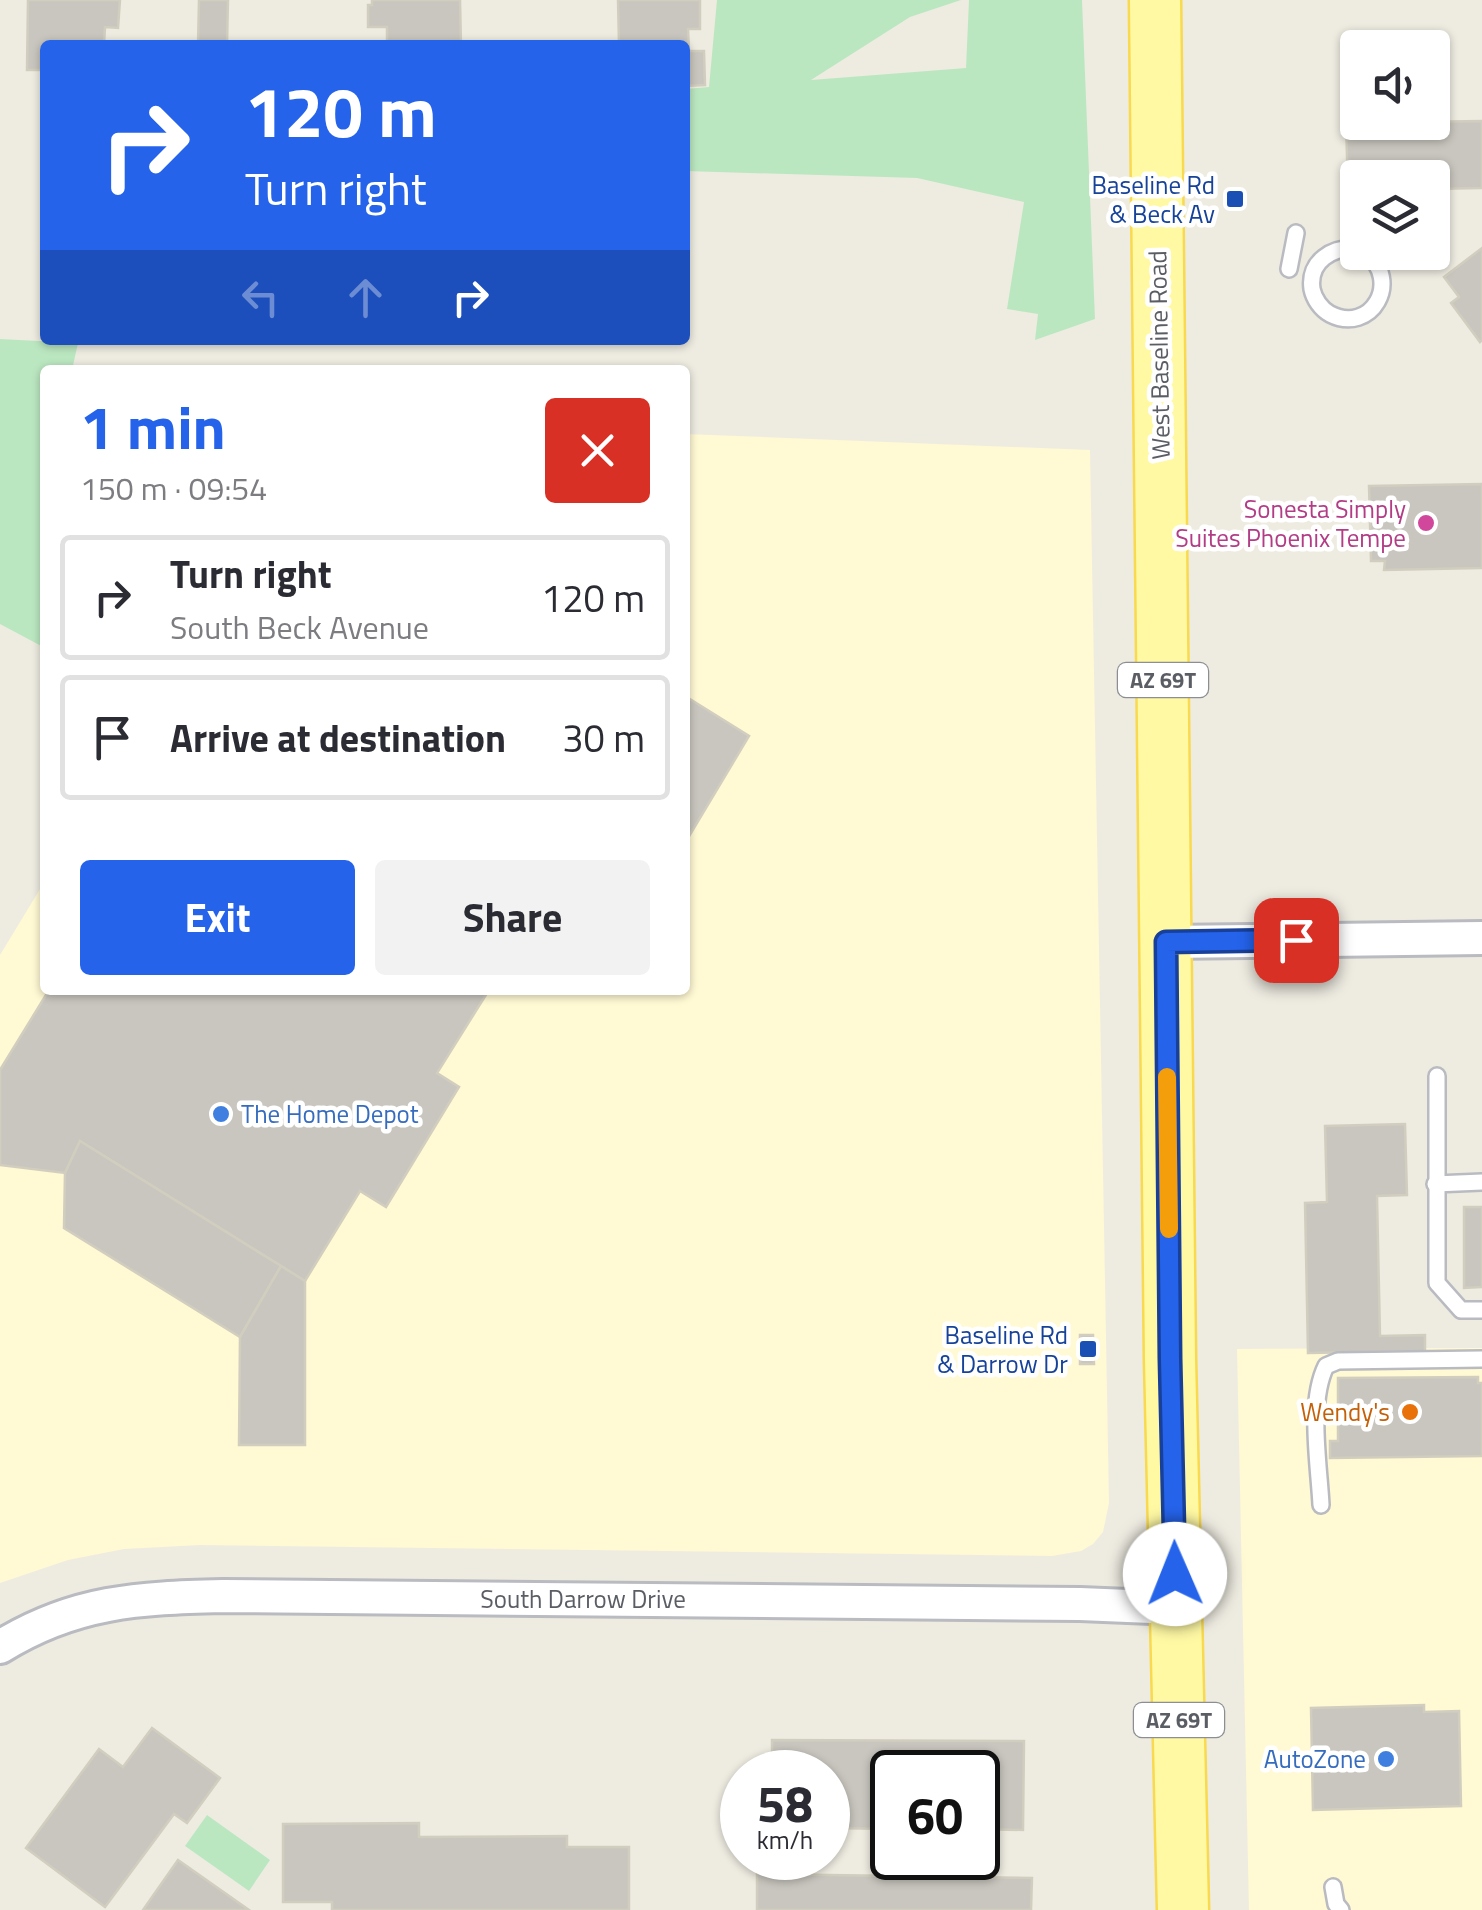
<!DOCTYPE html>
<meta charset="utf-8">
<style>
:root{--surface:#fff;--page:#f2f2f3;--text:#2b2b33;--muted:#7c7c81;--line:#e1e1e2;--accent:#2563eb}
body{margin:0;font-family:"Titillium Web",sans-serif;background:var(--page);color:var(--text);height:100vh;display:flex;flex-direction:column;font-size:38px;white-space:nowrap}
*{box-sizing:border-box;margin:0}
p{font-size:32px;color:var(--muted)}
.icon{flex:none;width:55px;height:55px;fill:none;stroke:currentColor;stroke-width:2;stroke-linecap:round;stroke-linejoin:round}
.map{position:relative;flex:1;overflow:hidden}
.sheet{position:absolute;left:40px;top:365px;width:650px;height:630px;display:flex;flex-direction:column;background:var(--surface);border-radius:10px;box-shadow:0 2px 8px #0004}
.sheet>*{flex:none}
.guide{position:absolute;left:40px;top:40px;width:650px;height:305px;border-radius:10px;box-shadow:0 2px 8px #0004;background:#2563eb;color:#fff;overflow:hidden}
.buttons{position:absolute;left:1340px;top:30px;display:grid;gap:20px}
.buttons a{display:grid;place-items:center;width:110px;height:110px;border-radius:10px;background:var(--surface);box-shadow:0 2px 8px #0004;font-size:50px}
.speed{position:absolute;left:720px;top:1750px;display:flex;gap:20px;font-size:50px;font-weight:700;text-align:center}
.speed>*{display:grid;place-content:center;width:130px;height:130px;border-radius:50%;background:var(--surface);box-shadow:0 2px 8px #0004;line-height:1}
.speed small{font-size:25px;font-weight:400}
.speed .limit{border:5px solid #111;border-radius:15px;background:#fff;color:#111}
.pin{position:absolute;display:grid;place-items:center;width:85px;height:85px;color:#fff;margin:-42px;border-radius:20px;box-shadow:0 5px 15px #0006}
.me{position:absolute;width:110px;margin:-55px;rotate:359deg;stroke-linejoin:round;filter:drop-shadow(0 0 8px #0008)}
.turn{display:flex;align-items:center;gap:35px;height:210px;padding:0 40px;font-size:45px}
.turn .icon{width:130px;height:130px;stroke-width:2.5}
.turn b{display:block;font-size:70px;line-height:85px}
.lanes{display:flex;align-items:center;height:95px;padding:0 40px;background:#0003;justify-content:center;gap:50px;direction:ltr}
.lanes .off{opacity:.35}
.round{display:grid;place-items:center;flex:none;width:105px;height:105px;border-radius:10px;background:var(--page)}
.overview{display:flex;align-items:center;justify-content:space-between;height:170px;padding:0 40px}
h1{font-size:60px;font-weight:700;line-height:75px;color:var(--accent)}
.action{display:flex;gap:20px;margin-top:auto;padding:20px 40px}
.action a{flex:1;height:115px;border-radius:10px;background:var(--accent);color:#fff;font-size:40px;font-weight:700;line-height:115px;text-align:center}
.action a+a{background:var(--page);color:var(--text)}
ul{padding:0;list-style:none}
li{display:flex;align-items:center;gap:30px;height:125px;margin:0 20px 15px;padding:0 20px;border:5px solid var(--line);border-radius:10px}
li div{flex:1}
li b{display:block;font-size:38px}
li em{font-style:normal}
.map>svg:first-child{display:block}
.commercial{fill:#fff9d4}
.green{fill:#bbe7c0}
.building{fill:#c8c6be;stroke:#d2cebf;stroke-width:2.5}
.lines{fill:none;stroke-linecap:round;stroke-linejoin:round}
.service-casing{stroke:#b9bbc1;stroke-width:20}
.minor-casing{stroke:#b9bbc1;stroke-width:38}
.primary-casing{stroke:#f9d94f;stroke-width:55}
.service{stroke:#fff;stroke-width:15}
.minor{stroke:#fff;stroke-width:32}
.primary{stroke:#fff9a4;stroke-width:50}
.route-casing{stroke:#184099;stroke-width:25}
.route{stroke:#2563eb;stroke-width:18}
.slow{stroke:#f59e0b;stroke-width:18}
.transit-dot{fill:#1a4fb4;stroke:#fff;stroke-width:4}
.hotel-dot{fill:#d1479c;stroke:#fff;stroke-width:4}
.shop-dot{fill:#3f7fe0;stroke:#fff;stroke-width:4}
.food-dot{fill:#e8710a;stroke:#fff;stroke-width:4}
.labels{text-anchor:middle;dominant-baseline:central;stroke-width:9;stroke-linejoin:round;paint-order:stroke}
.shield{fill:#fff;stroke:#8c8e92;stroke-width:2.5}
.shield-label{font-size:22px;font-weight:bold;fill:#5a5d63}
.transit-label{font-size:25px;fill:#164399;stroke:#fff;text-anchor:end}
.street-label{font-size:25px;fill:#5a5d63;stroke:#fff}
.hotel-label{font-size:25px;fill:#b23c85;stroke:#fff;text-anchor:end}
.shop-label{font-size:25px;fill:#366cbe;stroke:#fff;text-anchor:start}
.food-label{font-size:25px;fill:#c56008;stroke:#fff;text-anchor:end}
</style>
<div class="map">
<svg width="1482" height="1910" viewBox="0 0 1482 1910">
<rect width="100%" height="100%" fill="#eeece1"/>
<!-- commercial -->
<g class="commercial">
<path d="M 685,434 L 1090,450 L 1109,1503 L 1103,1532 L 1093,1544 L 1081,1551 L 1052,1556 L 200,1545 L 124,1549 L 68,1560 L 0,1583 L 0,955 L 45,881 L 45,990 L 685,990 Z"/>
<path d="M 1482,1348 L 1482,1910 L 1249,1910 L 1237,1349 Z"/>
</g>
<!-- green -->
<g class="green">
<path d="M 717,0 L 961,0 L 910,17 L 811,80 L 966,68 L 969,0 L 1082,0 L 1095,319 L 1035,340 L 1038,314 L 1007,309 L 1024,202 L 917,178 L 685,171 L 685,89 L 709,87 Z"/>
<path d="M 0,339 L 78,343 L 72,370 L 45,370 L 45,648 L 0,624 Z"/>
<path d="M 207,1815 L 270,1860 L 249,1891 L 185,1846 Z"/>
</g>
<!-- building -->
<g class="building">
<path d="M 28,0 L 120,0 L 118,28 L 105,27 L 104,45 L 45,45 L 45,70 L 27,70 Z"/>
<path d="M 199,0 L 228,0 L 227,45 L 198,45 Z"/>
<path d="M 372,0 L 460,0 L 461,45 L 387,45 L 387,27 L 368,27 L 368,5 L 372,5 Z"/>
<path d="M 618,0 L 700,0 L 700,29 L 688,29 L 689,51 L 704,51 L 705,85 L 685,86 L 685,45 L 619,45 Z"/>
<path d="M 1482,121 L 1482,188 L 1432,189 L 1432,178 L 1358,178 L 1358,190 L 1348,190 L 1346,123 Z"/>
<path d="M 1482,248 L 1482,340 L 1480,342 L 1451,303 L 1459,297 L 1444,277 Z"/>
<path d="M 1482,484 L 1482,568 L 1384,570 L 1385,561 L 1371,561 L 1369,486 Z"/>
<path d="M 685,696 L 749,736 L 688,838 L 685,837 Z"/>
<path d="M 49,990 L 489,990 L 437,1073 L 459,1087 L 386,1207 L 360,1191 L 305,1281 L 80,1141 L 65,1173 L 0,1165 L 0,1070 Z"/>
<path d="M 1405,1124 L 1407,1195 L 1377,1196 L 1380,1336 L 1425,1335 L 1425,1351 L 1308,1353 L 1305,1203 L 1327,1202 L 1325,1126 Z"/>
<path d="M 80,1141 L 281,1266 L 240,1337 L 64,1228 L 65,1173 Z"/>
<path d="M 1464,1207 L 1482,1207 L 1482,1287 L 1464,1288 Z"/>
<path d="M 281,1266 L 305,1281 L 305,1445 L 239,1445 L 240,1337 Z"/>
<path d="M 1080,1335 L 1093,1335 L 1094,1364 L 1080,1364 Z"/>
<path d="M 1478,1377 L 1478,1383 L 1482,1383 L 1482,1456 L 1330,1458 L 1330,1441 L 1338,1441 L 1338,1378 Z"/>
<path d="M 1424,1705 L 1424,1712 L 1459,1711 L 1461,1806 L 1313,1810 L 1311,1708 Z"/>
<path d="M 152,1728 L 220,1778 L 187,1823 L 174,1814 L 105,1907 L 26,1848 L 99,1749 L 123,1767 Z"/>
<path d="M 772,1740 L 1024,1741 L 1023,1830 L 978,1829 L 978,1772 L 892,1772 L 892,1829 L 828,1828 L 828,1772 L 772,1772 Z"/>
<path d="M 419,1823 L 419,1837 L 567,1836 L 567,1847 L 629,1847 L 629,1910 L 332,1910 L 332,1902 L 283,1902 L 283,1824 Z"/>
<path d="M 178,1860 L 249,1910 L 143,1910 Z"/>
<path d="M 757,1874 L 1032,1878 L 1031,1910 L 757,1910 Z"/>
</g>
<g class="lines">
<defs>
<g id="service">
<path d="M 1358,249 C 1333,246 1308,261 1312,289 C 1314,299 1321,309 1330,314 C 1371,335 1403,281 1365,252"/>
<path d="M 1289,269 L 1296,233"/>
<path d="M 1437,1076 L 1437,1283 L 1461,1310 L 1482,1310"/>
<path d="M 1435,1184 L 1482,1182"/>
<path d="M 1321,1505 C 1319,1464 1308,1403 1326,1366 L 1338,1361 L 1482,1359"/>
<path d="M 1333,1887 L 1336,1904 L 1341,1910"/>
</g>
<g id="minor">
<path d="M 1166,942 L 1482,938"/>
<path d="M 0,1647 C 74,1601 139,1598 223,1596 L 1080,1604 L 1176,1608"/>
</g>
<path id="primary" d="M 1155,0 L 1170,1359 L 1183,1910"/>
</defs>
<!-- service casing -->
<use href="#service" class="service-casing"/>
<!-- minor casing -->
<use href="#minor" class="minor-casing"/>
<!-- primary casing -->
<use href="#primary" class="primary-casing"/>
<!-- service -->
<use href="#service" class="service"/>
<!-- minor -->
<use href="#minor" class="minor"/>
<!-- primary -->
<use href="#primary" class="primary"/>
</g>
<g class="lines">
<defs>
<path id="route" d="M 1175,1574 L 1170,1359 L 1166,942 L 1296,940"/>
</defs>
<!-- route casing -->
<use href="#route" class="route-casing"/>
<!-- route -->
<use href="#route" class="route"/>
<!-- slow -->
<path class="slow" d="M 1167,1077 L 1169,1229"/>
</g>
<!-- markers -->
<g class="transit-dot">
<rect x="1225" y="189" width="20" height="20" rx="5"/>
<rect x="1078" y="1339" width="20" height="20" rx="5"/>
</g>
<circle class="hotel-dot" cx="1426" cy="523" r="10"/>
<g class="shop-dot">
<circle cx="221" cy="1114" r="10"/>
<circle cx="1386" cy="1759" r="10"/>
</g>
<circle class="food-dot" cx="1410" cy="1412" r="10"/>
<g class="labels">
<!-- shield labels -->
<g class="shield">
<rect x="1118" y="663" width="90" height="34" rx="8"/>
<rect x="1134" y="1703" width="90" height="34" rx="8"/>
</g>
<g class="shield-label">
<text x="1163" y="680">AZ 69T</text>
<text x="1179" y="1720">AZ 69T</text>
</g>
<!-- transit labels -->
<g class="transit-label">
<text x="1215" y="185">Baseline Rd<tspan x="1215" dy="29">&amp; Beck Av</tspan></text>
<text x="1068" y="1335">Baseline Rd<tspan x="1068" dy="29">&amp; Darrow Dr</tspan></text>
</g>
<!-- street labels -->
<g class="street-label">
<text transform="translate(1159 355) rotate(-91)">West Baseline Road</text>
<text x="583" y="1599">South Darrow Drive</text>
</g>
<!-- hotel labels -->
<g class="hotel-label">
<text x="1406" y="509">Sonesta Simply<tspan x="1406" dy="29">Suites Phoenix Tempe</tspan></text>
</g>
<!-- shop labels -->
<g class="shop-label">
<text x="241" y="1114">The Home Depot</text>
<text x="1366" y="1759" text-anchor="end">AutoZone</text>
</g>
<!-- food labels -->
<g class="food-label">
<text x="1390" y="1412">Wendy's</text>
</g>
</g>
</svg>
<div class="buttons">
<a><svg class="icon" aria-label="sound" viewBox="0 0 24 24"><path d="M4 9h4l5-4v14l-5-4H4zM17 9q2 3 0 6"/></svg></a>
<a><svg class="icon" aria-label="layers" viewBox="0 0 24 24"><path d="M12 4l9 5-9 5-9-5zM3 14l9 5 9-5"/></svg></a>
</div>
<div class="speed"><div>58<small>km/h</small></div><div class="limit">60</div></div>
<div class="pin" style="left:1296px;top:940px;background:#d93025"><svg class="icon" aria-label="arrive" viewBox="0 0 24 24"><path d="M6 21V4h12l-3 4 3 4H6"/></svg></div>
<svg class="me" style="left:1175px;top:1574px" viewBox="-20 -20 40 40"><circle r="19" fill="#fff"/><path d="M0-13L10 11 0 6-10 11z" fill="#2563eb"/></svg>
<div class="guide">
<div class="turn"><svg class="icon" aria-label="right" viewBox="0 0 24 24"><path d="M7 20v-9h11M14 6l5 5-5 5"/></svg><div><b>120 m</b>Turn right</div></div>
<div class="lanes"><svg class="icon off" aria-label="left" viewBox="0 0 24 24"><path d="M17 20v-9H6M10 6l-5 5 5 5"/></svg><svg class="icon off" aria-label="ahead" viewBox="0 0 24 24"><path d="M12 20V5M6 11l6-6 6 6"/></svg><svg class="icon" aria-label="right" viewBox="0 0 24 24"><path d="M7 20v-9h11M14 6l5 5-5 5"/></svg></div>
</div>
<section class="sheet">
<div class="overview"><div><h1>1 min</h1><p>150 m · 09:54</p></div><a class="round" style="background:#d93025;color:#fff"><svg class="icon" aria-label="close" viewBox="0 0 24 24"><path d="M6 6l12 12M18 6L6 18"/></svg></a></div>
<ul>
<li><svg class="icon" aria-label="right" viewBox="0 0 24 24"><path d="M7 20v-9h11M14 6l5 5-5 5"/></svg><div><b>Turn right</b><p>South Beck Avenue</p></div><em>120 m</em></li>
<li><svg class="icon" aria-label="arrive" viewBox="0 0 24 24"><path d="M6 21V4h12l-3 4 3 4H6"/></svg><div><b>Arrive at destination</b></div><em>30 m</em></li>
</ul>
<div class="action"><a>Exit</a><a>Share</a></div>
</section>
</div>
